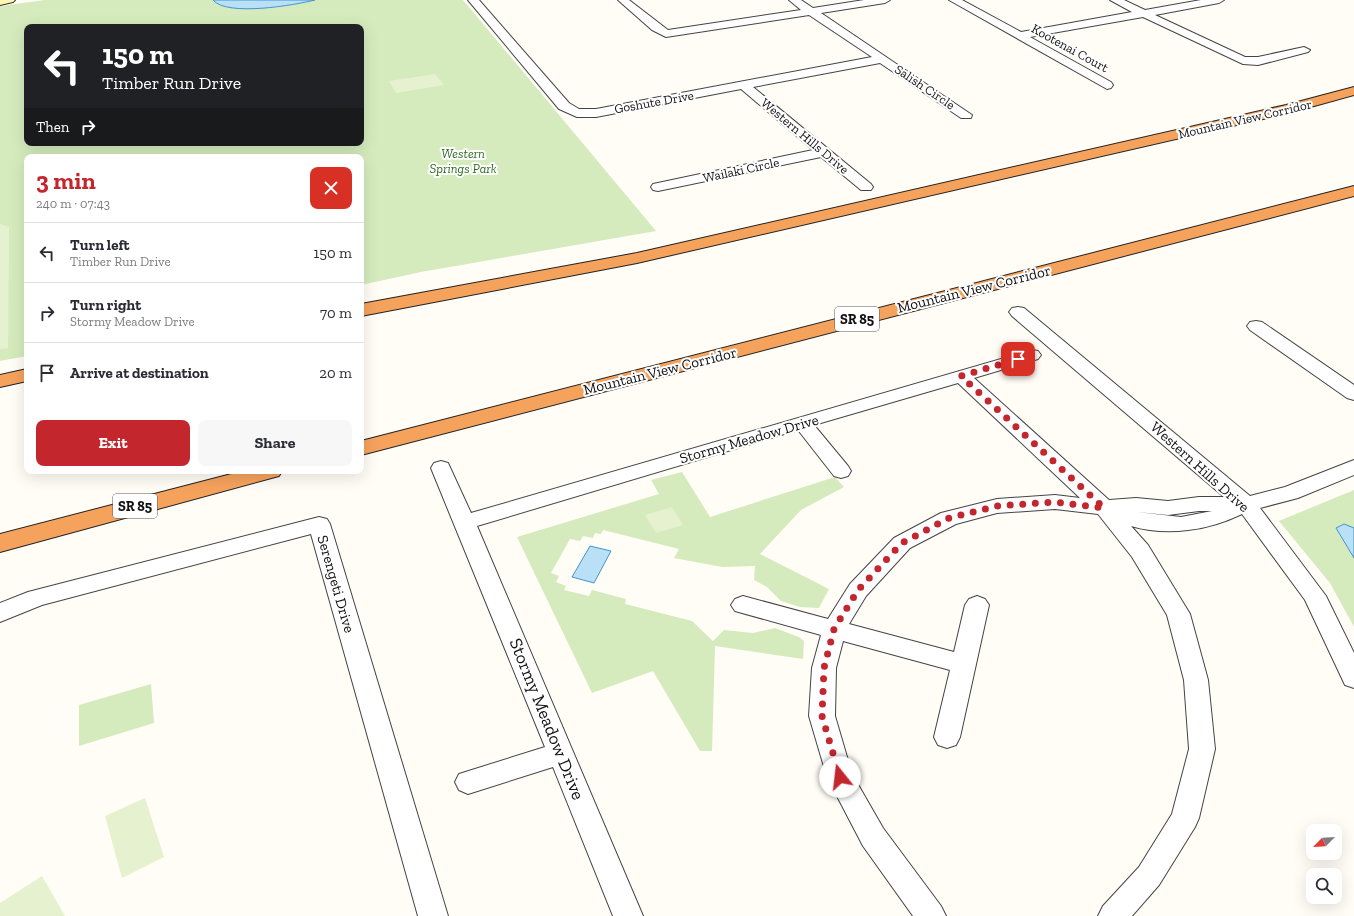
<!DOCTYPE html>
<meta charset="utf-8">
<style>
:root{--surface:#fff;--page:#f7f7f7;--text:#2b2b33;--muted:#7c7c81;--line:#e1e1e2;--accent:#c4262e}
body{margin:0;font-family:"Zilla Slab",serif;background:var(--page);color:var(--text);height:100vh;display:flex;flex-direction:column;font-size:15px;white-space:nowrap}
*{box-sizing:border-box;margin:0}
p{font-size:13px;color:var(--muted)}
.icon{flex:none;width:22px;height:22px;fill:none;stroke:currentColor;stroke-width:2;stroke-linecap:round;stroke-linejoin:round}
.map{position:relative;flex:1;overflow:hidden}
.details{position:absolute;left:24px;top:154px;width:340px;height:320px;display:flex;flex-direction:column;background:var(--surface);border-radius:8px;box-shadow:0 4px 16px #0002}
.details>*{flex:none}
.top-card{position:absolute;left:24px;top:24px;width:340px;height:122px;border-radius:8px;box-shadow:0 4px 16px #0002;background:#202124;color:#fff;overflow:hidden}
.needle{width:26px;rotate:246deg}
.tools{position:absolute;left:1306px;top:824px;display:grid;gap:8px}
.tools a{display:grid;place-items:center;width:36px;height:36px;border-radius:8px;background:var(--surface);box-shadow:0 4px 16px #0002;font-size:20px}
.pin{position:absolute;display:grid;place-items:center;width:34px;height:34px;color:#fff;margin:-17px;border-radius:8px;box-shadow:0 2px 6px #0006}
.me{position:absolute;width:44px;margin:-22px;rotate:344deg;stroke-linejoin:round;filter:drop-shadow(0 0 3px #0008)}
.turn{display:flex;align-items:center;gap:14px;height:84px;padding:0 12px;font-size:18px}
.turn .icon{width:52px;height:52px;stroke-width:2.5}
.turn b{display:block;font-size:28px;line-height:34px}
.then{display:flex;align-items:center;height:38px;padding:0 12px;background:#0003;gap:8px;font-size:15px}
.round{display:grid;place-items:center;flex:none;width:42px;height:42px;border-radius:8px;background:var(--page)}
.summary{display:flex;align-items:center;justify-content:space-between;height:68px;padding:0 12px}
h1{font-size:24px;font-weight:700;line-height:30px;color:var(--accent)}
.cta{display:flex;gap:8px;margin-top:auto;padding:8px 12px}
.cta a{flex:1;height:46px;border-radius:8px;background:var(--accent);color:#fff;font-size:16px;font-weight:700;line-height:46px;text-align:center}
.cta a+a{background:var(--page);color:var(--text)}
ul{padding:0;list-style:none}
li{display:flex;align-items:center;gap:12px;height:60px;padding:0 12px;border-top:1px solid var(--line)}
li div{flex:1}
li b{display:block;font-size:15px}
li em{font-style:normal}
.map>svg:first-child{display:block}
.green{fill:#d5ebbd;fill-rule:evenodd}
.pitch{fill:#e6f2cf}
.water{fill:#b9e0f7;stroke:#3f96cf}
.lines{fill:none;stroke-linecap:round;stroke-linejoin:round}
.street-casing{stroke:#444;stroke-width:2}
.secondary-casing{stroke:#333;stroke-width:2}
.highway-casing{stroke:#222;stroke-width:2}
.street{fill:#fff;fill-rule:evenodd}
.secondary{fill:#fff6b0;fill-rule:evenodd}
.highway{fill:#f5a25d;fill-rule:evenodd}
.route{stroke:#c4262e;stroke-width:7;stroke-dasharray:0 12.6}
.labels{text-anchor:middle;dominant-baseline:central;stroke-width:4;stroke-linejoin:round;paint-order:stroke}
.far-street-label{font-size:13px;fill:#111;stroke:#fff}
.far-park-label{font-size:13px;font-style:italic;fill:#2f6b1f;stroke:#fff}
.shield{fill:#fff;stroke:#585858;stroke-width:1}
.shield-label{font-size:14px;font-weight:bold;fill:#111}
.street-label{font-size:15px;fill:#111;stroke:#fff}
.near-street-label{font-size:18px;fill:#111;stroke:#fff}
</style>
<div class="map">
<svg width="1354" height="916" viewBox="0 0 1354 916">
<rect width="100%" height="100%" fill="#fffdf5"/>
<!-- green -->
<g class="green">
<path d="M 45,0 L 463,0 L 656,231 L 421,272 L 361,285 L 361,157 L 27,157 L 27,356 L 0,361 L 0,6 ZM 27,27 L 361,27 L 361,143 L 27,143 Z"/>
<path d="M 682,472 L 710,517 L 835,477 L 844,487 L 801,510 L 760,554 L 829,589 L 819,608 L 800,607 L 781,601 L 767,587 L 754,580 L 755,566 L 722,567 L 674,558 L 679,549 L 603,530 L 601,534 L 595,533 L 593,538 L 583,536 L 580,541 L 570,539 L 551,573 L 559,576 L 556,582 L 566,586 L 564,590 L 589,596 L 592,590 L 626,599 L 625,604 L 692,621 L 713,641 L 724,630 L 753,633 L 775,628 L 799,637 L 804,641 L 803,659 L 715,646 L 712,751 L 700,751 L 653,671 L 592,693 L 517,537 L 659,494 L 651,480 Z"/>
<path d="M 1354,490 L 1354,627 L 1330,583 L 1279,521 Z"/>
<path d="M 151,684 L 154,723 L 79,746 L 79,705 Z"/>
</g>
<!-- pitch -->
<g class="pitch">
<path d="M 435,74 L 444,85 L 396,93 L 389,81 Z"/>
<path d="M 0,224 L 9,227 L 8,348 L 0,349 Z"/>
<path d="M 672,507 L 683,525 L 656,533 L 645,515 Z"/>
<path d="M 145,798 L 164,857 L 122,878 L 105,816 Z"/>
<path d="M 42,876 L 65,916 L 0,916 L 0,903 Z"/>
</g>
<!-- water -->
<g class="water">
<path d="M 213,0 L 315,0 C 295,5 227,17 213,0 Z"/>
<path d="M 1344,524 L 1354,528 L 1354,558 L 1336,528 Z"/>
<path d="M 590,546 L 611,551 L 594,583 L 572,577 Z"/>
</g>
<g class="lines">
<defs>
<g id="street">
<path d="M 468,0 L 479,0 L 569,103 L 579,109 L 596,109 L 872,57 L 809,15 L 666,37 L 652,30 L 618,0 L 629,0 L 668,30 L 801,10 L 789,0 L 801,0 L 813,8 L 864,0 L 890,0 L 885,3 L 821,13 L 972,115 L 971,118 L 961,118 L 880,63 L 753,87 L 871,184 L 873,187 L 871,190 L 861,190 L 821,157 L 658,191 L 653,190 L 651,187 L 653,184 L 813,150 L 741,89 L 596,117 L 577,117 L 559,109 Z"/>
<path d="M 949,0 L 962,0 L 1021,32 L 1132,12 L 1110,0 L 1124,0 L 1145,10 L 1201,0 L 1224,0 L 1219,3 L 1155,15 L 1245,57 L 1258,57 L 1304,47 L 1310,50 L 1308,52 L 1258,65 L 1243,64 L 1143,17 L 1030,37 L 1111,82 L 1113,85 L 1111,88 L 1107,89 Z"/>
<path d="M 1018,307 L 1024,308 L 1250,496 L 1285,487 L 1354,460 L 1354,475 L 1298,498 L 1260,508 L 1326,596 L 1354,653 L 1354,688 L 1345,685 L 1305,600 L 1242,514 C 1209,530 1168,537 1131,526 L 1148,545 L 1190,614 L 1208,680 L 1215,749 L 1199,818 L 1195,827 L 1159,885 L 1132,916 L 1098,916 L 1103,906 L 1139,867 L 1172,814 L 1189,749 L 1184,680 L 1167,615 L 1132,557 L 1098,514 L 1055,509 L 997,513 L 956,524 L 910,548 L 866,596 L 849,624 L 954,652 L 965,605 L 969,599 L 977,596 L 985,599 L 989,605 L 960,737 L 956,745 L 947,748 L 938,745 L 934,737 L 950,670 L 843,641 L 836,668 L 835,716 L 852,774 L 883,828 L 941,906 L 946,916 L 913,916 L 863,846 L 827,777 L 809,716 L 812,668 L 821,635 L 735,611 L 731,605 L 735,599 L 743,596 L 828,619 L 850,584 L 894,538 L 941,513 L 997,499 L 1055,495 L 1080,498 L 958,383 L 814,425 L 848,466 L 851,471 L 848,476 L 841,478 L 834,476 L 798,430 L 477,526 L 643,916 L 613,916 L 553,767 L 468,794 L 459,790 L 455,782 L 459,774 L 545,747 L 431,468 L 434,463 L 441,461 L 448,463 L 471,513 L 1032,350 L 1038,351 L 1041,355 L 1038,359 L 974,378 L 1109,500 L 1136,498 L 1168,501 L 1199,497 L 1224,497 L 1012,316 L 1009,312 L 1012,308 ZM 1199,511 L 1212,511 L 1181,517 L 1137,512 L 1168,515 Z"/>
<path d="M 1256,321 L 1262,322 L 1354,385 L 1354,400 L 1347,398 L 1250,330 L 1247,326 L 1250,322 Z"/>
<path d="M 319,517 L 327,519 L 330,524 L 448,916 L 418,916 L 311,534 L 42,605 L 0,622 L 0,603 L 28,592 Z"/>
</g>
<path id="secondary" d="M 0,0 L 15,0 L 13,2 L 0,5 Z"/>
<g id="highway">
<path d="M 1354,87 L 1354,95 L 1289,113 L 637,263 L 361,316 L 361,304 L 637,253 L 1286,105 Z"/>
<path d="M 1354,186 L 1354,196 L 361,455 L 361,441 Z"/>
<path d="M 27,369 L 27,381 L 0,387 L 0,375 Z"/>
<path d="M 243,471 L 282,471 L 279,476 L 0,552 L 0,534 Z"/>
</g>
</defs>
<!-- street casing -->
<use href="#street" class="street-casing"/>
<!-- secondary casing -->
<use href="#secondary" class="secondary-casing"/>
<!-- highway casing -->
<use href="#highway" class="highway-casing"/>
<!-- street -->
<use href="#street" class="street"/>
<!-- secondary -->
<use href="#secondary" class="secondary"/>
<!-- highway -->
<use href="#highway" class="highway"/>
</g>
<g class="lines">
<!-- route -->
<path class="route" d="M 840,777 L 822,716 L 824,668 L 834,629 L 858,590 L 902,543 L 949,518 L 997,506 L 1055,502 L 1104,508 L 961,376 L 1018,359"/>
</g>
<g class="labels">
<!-- far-street labels -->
<g class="far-street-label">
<text transform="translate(1070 48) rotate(29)">Kootenai Court</text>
<text transform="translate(925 87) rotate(34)">Salish Circle</text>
<text transform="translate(654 102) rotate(-10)">Goshute Drive</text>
<text transform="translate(1245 119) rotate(-13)">Mountain View Corridor</text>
<text transform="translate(805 136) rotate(40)">Western Hills Drive</text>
<text transform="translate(741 170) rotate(-12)">Wailaki Circle</text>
</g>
<!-- far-park labels -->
<g class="far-park-label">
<text x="463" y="153">Western<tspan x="463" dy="15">Springs Park</tspan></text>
</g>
<!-- shield labels -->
<g class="shield">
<rect x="835" y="307" width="44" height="24" rx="3"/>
<rect x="113" y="494" width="44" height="24" rx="3"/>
</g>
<g class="shield-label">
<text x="857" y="319">SR 85</text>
<text x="135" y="506">SR 85</text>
</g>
<!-- street labels -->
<g class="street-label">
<text transform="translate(974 289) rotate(-14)">Mountain View Corridor</text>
<text transform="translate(660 371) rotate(-14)">Mountain View Corridor</text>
<text transform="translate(749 439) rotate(-16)">Stormy Meadow Drive</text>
<text transform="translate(1200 467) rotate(42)">Western Hills Drive</text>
<text transform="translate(336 584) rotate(74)">Serengeti Drive</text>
</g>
<!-- near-street labels -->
<g class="near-street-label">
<text transform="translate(547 719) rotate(68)">Stormy Meadow Drive</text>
</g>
</g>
</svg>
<div class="tools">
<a><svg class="needle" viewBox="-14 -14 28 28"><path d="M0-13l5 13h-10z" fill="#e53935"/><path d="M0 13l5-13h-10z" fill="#7c7c81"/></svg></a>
<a><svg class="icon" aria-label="search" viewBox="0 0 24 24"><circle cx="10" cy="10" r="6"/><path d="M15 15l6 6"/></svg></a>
</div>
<div class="pin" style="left:1018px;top:359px;background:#d93025"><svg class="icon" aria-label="arrive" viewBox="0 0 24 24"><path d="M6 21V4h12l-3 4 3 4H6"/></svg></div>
<svg class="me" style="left:840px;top:777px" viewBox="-20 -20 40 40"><circle r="19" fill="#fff"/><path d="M0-13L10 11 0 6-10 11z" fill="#c4262e"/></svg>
<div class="top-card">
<div class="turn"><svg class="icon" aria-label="left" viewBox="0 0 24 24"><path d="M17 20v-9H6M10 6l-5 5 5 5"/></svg><div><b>150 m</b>Timber Run Drive</div></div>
<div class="then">Then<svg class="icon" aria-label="right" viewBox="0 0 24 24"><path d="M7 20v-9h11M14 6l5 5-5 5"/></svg></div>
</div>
<section class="details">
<div class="summary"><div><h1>3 min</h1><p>240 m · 07:43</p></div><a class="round" style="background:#d93025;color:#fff"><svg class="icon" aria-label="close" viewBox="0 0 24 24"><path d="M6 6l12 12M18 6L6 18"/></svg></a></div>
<ul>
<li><svg class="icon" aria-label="left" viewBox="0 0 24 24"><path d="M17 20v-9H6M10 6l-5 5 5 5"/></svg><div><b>Turn left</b><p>Timber Run Drive</p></div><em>150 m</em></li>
<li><svg class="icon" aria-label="right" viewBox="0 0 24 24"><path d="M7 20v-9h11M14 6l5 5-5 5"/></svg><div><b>Turn right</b><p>Stormy Meadow Drive</p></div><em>70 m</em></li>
<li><svg class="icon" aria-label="arrive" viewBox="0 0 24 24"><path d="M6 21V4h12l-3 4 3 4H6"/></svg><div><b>Arrive at destination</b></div><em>20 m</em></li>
</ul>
<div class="cta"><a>Exit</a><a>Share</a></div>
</section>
</div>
